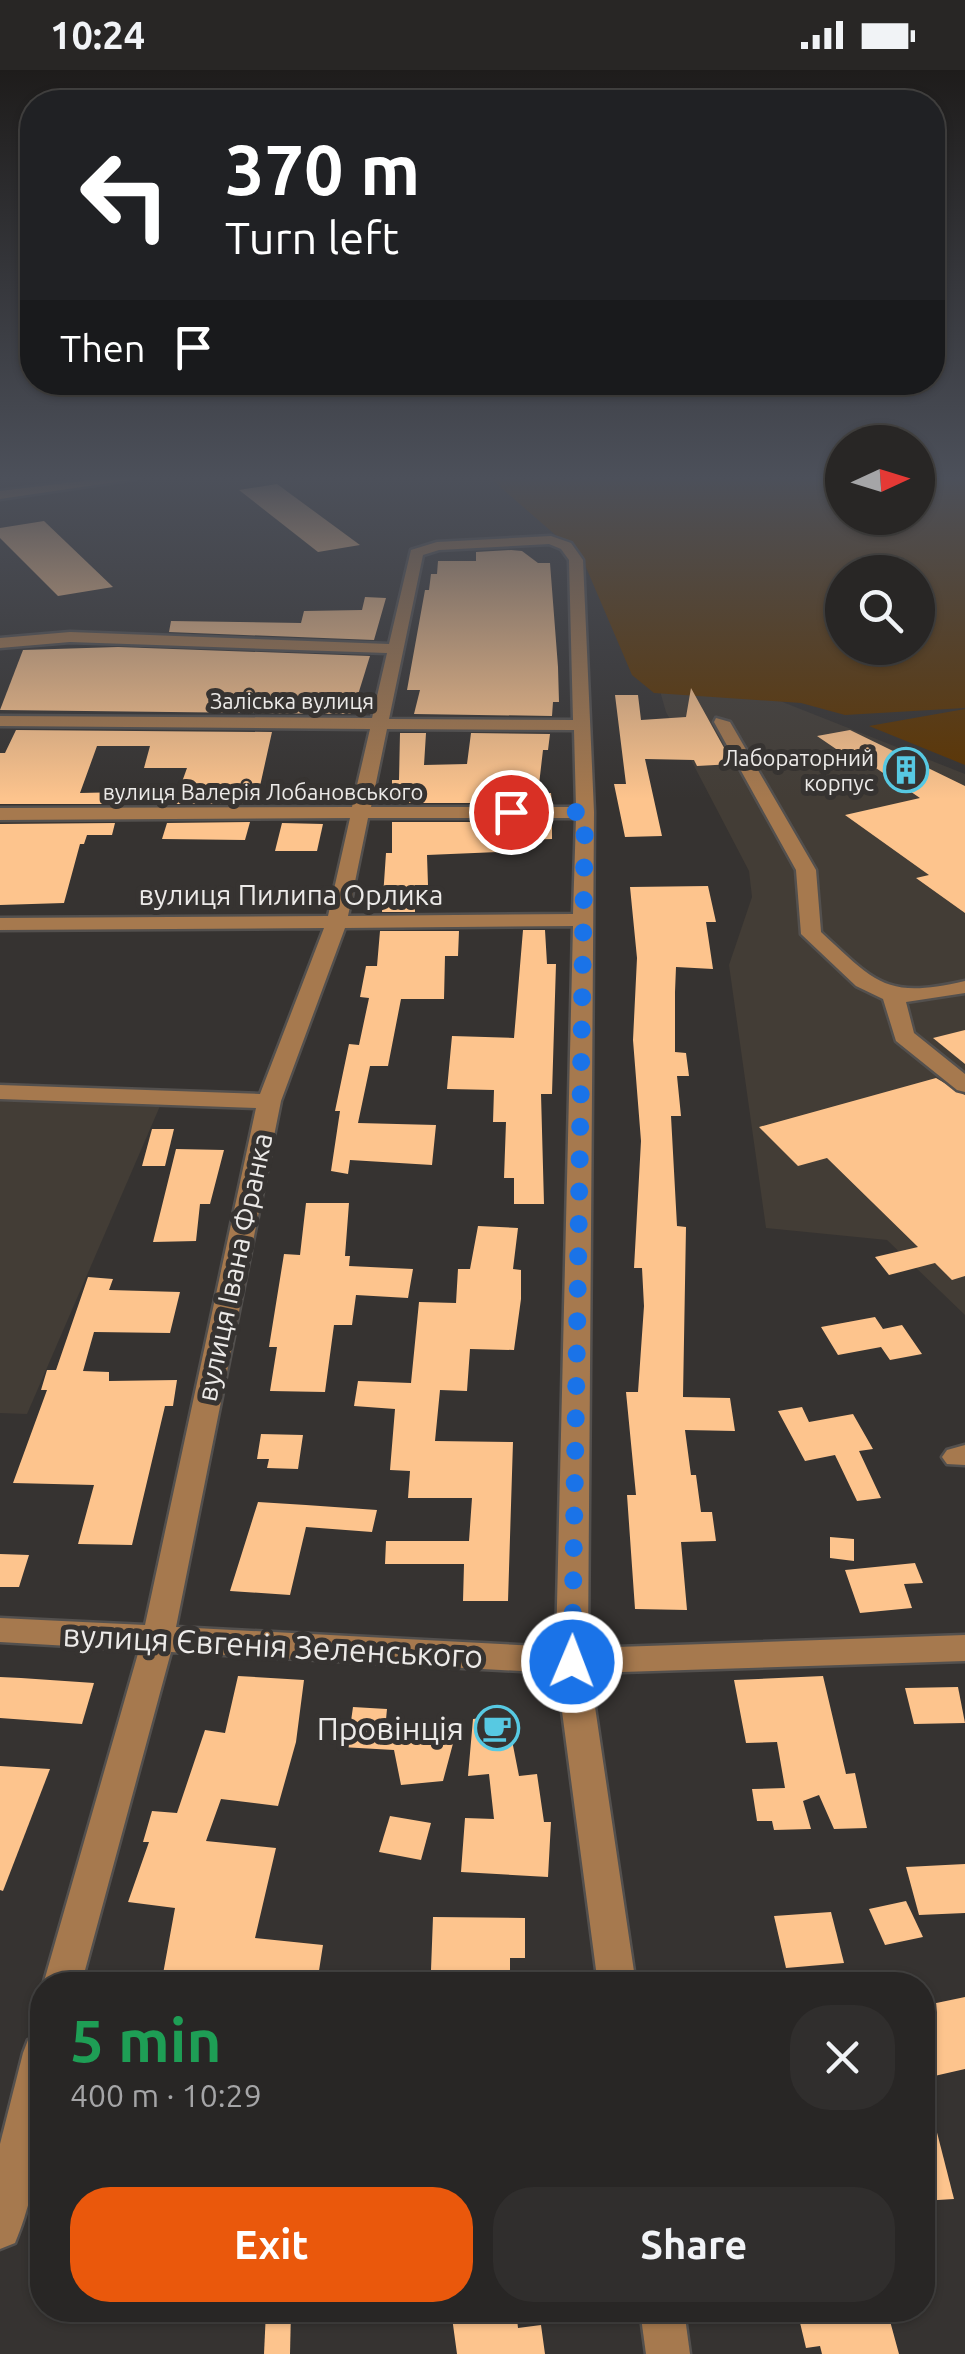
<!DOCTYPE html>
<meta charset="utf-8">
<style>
:root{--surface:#282625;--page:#302e2d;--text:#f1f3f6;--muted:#a5a5a7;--line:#444342;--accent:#ea580c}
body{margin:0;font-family:Ubuntu,sans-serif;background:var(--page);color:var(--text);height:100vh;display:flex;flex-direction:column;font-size:38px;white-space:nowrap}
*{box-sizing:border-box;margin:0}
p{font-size:32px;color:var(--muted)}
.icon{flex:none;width:55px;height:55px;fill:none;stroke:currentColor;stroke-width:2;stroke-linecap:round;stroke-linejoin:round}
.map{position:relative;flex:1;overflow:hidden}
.sheet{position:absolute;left:30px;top:1902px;width:905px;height:350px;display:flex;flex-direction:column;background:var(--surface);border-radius:40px;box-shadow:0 2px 8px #0004,0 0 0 2px var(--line)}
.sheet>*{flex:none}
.top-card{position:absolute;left:20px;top:20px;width:925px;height:305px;border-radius:40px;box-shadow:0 2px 8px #0004,0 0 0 2px var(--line);background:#202124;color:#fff;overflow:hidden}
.needle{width:65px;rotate:86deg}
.controls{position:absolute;left:825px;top:355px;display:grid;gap:20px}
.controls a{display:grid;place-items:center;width:110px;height:110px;border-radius:50%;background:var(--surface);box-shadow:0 2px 8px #0004,0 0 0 2px var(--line);font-size:50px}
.pin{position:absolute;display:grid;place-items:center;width:85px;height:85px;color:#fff;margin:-42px;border:5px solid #fff;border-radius:50%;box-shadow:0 2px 10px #0007}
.me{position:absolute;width:110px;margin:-55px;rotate:1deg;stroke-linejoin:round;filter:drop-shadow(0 0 8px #0008)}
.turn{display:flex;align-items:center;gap:35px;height:210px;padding:0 40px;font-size:45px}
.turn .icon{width:130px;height:130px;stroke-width:2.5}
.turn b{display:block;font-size:70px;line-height:85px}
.then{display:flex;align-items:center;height:95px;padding:0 40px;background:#0003;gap:20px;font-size:38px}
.round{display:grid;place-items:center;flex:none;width:105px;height:105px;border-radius:40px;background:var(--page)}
.headline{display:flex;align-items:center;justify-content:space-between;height:170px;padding:0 40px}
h1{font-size:60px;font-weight:700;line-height:75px;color:#1e9e55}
.primary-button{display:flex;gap:20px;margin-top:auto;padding:20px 40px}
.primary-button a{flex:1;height:115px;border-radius:40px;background:var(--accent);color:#fff;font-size:40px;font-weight:700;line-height:115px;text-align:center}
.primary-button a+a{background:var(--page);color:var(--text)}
.status{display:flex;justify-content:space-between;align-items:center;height:70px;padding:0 50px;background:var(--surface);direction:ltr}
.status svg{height:28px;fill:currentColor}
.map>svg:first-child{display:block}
.built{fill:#433d36}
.green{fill:#5e3500;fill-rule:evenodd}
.building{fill:#fdc48d}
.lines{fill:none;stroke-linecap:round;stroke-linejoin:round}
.minor-casing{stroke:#53504e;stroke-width:5}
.minor{fill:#a6794e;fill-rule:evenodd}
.route{stroke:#1a73e8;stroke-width:18;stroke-dasharray:0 32.4}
.labels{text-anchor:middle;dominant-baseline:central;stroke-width:10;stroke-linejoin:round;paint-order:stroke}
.far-street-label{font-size:22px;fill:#eceae8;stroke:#363331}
.far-poi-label{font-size:22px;fill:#eceae8;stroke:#363331;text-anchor:end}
.street-label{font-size:28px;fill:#eceae8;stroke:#363331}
.near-street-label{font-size:32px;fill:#eceae8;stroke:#363331}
.near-poi-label{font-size:32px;fill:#eceae8;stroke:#363331;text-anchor:end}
</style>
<div class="status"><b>10:24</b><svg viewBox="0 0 49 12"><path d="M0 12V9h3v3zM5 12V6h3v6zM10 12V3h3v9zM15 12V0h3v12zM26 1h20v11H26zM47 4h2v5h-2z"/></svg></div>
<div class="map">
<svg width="965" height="2284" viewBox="0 0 965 2284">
<rect width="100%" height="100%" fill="#363331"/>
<!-- built -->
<g class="built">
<path d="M 660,621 L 780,631 L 965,704 L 965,1245 L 887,1170 L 766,1158 L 729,895 L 752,827 L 749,801 L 666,642 Z"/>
<path d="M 0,1031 L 160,1036 L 27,1344 L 0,1343 Z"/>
</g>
<!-- green -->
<g class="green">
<path d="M 491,409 L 842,409 L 842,448 L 918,448 L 918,409 L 965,409 L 965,638 L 845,645 L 801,633 L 654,623 L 632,605 L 582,488 ZM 842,502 L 918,502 L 918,578 L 842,578 Z"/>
<path d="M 965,639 L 965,695 L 869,656 Z"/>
</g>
<!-- building -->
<g class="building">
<path d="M 277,414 L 360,475 L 318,482 L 239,420 Z"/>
<path d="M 44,451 L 113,517 L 58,526 L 0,468 L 0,458 Z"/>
<path d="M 511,480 L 522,481 L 538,493 L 550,493 L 558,597 L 559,632 L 553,632 L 552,646 L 414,644 L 420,620 L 407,620 L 425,520 L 429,520 L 431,504 L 437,504 L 438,491 L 476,491 L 476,482 Z"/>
<path d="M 365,527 L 386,528 L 374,570 L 169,562 L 171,551 L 301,553 L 304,541 L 362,540 Z"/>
<path d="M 118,577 L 370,586 L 352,644 L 0,640 L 23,580 Z"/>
<path d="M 691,618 L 733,694 L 697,696 L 694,690 L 645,689 L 662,766 L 625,767 L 614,714 L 626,714 L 615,625 L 638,625 L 641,650 L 686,647 Z"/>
<path d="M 16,660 L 272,662 L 256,734 L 174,734 L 187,698 L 144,698 L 150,676 L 97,676 L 80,723 L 124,722 L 121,734 L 0,734 L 0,683 L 5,683 Z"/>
<path d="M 850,660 L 965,716 L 965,843 L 916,808 L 929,805 L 845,745 L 920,728 L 867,692 L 858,694 L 817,666 Z"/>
<path d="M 400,663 L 426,663 L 424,695 L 467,694 L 471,663 L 550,664 L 548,680 L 543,680 L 538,723 L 551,723 L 552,733 L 392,733 L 392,710 L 399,710 Z"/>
<path d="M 250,752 L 245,770 L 162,769 L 167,753 Z"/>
<path d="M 392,752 L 552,752 L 552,769 L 519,770 L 519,781 L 427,785 L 428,815 L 415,815 L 415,842 L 382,842 L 386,783 L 392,783 Z"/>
<path d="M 115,753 L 112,765 L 87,765 L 84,774 L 80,774 L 64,833 L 0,835 L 0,754 Z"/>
<path d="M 282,753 L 323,754 L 317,781 L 275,781 Z"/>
<path d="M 708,816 L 716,852 L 706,852 L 713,899 L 676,897 L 675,922 L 675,982 L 686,983 L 689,1006 L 677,1006 L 681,1046 L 671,1046 L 677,1156 L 686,1157 L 683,1327 L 730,1328 L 735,1361 L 685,1360 L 691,1405 L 696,1405 L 701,1442 L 712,1442 L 716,1471 L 681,1472 L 687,1540 L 635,1539 L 627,1425 L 636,1425 L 626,1322 L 638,1322 L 644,1236 L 642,1198 L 634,1198 L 641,1071 L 633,970 L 637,888 L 630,817 Z"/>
<path d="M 523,860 L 545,860 L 547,894 L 556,894 L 552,1024 L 541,1024 L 544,1134 L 514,1134 L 514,1108 L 504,1108 L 506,1052 L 493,1052 L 494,1020 L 447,1019 L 452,966 L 514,968 Z"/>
<path d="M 380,861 L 459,861 L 458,886 L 445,886 L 444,929 L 401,929 L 388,996 L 370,996 L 358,1053 L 436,1055 L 432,1095 L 350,1090 L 348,1104 L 331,1101 L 340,1041 L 335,1041 L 349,974 L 359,975 L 369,928 L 360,927 L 366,896 L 377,896 Z"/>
<path d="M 965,960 L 965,994 L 933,968 Z"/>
<path d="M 936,1008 L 965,1025 L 965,1206 L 952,1210 L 935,1193 L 889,1205 L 875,1187 L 918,1177 L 827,1088 L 798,1096 L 759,1057 Z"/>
<path d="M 152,1059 L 174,1059 L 165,1096 L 142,1096 Z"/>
<path d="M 176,1079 L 224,1080 L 210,1134 L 200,1134 L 196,1171 L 153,1172 Z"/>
<path d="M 306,1133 L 349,1133 L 345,1186 L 350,1186 L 349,1196 L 413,1199 L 408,1228 L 356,1225 L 352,1255 L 334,1255 L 325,1322 L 270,1321 L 277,1277 L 269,1277 L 284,1184 L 300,1185 Z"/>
<path d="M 478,1156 L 518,1158 L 513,1199 L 521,1200 L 521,1229 L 514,1280 L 470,1279 L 467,1321 L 440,1320 L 435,1371 L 513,1372 L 508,1531 L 463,1531 L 464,1494 L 385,1494 L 386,1471 L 469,1471 L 472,1428 L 408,1428 L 410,1401 L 390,1400 L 395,1339 L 354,1336 L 358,1311 L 411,1313 L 419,1232 L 456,1233 L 458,1199 L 470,1199 Z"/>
<path d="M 88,1207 L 113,1209 L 109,1220 L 180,1222 L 170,1263 L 94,1262 L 83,1301 L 109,1302 L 109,1311 L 177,1310 L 173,1336 L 165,1336 L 132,1475 L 78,1474 L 94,1415 L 13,1413 L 47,1320 L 41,1320 L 47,1300 L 56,1300 Z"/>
<path d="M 875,1247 L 883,1259 L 902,1255 L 922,1284 L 890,1290 L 881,1277 L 838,1285 L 821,1257 Z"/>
<path d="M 802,1337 L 809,1352 L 853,1344 L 873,1379 L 859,1381 L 881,1428 L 857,1431 L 835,1385 L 805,1391 L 778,1341 Z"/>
<path d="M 261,1364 L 303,1365 L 298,1399 L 267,1398 L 269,1389 L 257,1389 Z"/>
<path d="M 258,1432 L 306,1435 L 377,1440 L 372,1462 L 306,1457 L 290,1525 L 230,1521 Z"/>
<path d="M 830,1467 L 854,1469 L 854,1491 L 830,1488 Z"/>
<path d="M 0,1484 L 29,1485 L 19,1517 L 0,1517 Z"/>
<path d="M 915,1493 L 923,1513 L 904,1514 L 912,1538 L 860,1543 L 845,1500 Z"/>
<path d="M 238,1606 L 304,1610 L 296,1672 L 278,1736 L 221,1729 L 206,1771 L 276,1778 L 255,1868 L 323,1875 L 318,1907 L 251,1900 L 248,1915 L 161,1915 L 175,1838 L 128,1832 L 149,1772 L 143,1772 L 152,1741 L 177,1743 L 205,1660 L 225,1663 Z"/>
<path d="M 823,1606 L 846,1704 L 855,1703 L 867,1758 L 834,1759 L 819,1725 L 803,1731 L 811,1759 L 774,1760 L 772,1751 L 757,1751 L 752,1719 L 785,1718 L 777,1672 L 746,1673 L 734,1610 Z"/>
<path d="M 0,1607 L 21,1608 L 94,1613 L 82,1654 L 0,1648 Z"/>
<path d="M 958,1617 L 965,1653 L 914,1654 L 905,1618 Z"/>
<path d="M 353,1637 L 387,1639 L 385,1660 L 459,1651 L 443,1711 L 401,1715 L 394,1680 L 341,1677 L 341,1666 L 349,1665 Z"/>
<path d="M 507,1645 L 519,1706 L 537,1704 L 544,1752 L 551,1752 L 548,1807 L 461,1802 L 465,1748 L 494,1749 L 489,1704 L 468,1706 L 473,1649 Z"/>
<path d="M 0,1696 L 50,1699 L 3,1821 L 0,1820 Z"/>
<path d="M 390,1746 L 431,1753 L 421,1790 L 379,1782 Z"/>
<path d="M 965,1794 L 965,1843 L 919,1845 L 906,1797 Z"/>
<path d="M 906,1831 L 923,1867 L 885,1875 L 869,1839 Z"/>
<path d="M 831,1842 L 844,1893 L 786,1898 L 774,1846 Z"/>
<path d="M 433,1847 L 525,1848 L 525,1888 L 510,1888 L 510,1901 L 431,1900 Z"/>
<path d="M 965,1927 L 965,1999 L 930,2007 L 922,1989 L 922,1936 Z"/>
<path d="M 922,2035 L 930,2035 L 954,2129 L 922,2131 Z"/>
<path d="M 291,2240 L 290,2284 L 264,2284 L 266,2241 Z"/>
<path d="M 451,2240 L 516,2240 L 518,2258 L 541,2255 L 545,2284 L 457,2284 Z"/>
<path d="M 797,2240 L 887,2240 L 899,2284 L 822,2284 L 820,2276 L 806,2278 Z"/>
</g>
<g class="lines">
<defs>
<g id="minor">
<path d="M 100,409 L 136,409 L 0,429 L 0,421 Z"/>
<path d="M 551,466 L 571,473 L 583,490 L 594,742 L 588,1578 L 965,1565 L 965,1591 L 590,1603 L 636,1915 L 598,1915 L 557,1603 L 171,1582 L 81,1915 L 43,1915 L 139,1580 L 0,1572 L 0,1548 L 145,1555 L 256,1038 L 0,1029 L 0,1015 L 260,1024 L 324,858 L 0,860 L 0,848 L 328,846 L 350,748 L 0,750 L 0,738 L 352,737 L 370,659 L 0,656 L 0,646 L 372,648 L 387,583 L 70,572 L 0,578 L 0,568 L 70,562 L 389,574 L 411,480 L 437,472 ZM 549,474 L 561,479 L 569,490 L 573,650 L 389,649 L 423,485 L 439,480 ZM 387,659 L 574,660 L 576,737 L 371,737 ZM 368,748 L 576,748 L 573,844 L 348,846 ZM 573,856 L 556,1577 L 176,1557 L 281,1031 L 345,858 Z"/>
<path d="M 716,648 L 730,652 L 816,800 L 821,862 C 877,914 887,929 965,911 L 965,923 L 906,932 L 914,963 L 965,1004 L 965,1022 L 957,1020 L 896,971 L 883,929 L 856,916 L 801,864 L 796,800 L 714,652 Z"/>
<path d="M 965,1375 L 965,1395 L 947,1394 L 942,1387 L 947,1380 Z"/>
<path d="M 42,1965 C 47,2033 42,2108 15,2173 L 0,2179 L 0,2074 L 23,1983 L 28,1970 Z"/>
<path d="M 640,2240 L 684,2240 L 690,2284 L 646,2284 Z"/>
</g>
</defs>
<!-- minor casing -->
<use href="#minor" class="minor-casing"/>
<!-- minor -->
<use href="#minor" class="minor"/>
</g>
<!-- sky -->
<linearGradient id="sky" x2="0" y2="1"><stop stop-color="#1e1c1b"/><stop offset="0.56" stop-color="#4c505a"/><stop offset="1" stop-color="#4c505a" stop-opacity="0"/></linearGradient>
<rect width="965" height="729" fill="url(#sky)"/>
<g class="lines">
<!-- route -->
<path class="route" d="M 511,742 L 585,742 L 572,1592"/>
</g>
<!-- icons -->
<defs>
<symbol id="building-ring" viewBox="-11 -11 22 22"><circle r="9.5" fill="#363331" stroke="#57c9e2" stroke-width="1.5"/><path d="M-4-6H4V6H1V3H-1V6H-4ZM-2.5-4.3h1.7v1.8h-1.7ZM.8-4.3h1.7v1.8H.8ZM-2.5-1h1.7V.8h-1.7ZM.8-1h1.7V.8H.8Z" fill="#57c9e2"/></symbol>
<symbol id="cafe-ring" viewBox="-11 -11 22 22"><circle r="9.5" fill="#363331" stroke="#57c9e2" stroke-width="1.5"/><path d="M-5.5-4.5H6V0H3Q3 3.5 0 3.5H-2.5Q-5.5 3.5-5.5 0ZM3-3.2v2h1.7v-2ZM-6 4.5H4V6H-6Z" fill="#57c9e2"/></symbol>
</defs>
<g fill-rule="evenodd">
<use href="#building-ring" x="881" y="675" width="50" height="50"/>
<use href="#cafe-ring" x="472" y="1633" width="50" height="50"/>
</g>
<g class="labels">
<!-- far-street labels -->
<g class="far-street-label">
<text x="292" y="630">Заліська вулиця</text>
<text x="263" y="721">вулиця Валерія Лобановського</text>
</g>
<!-- far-poi labels -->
<g class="far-poi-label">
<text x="874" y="687">Лабораторний<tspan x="874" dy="25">корпус</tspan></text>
</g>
<!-- street labels -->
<g class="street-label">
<text x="291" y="824">вулиця Пилипа Орлика</text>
<text transform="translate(234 1197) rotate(-78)">вулиця Івана Франка</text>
</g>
<!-- near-street labels -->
<g class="near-street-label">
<text transform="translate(273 1575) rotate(3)">вулиця Євгенія Зеленського</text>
</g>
<!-- near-poi labels -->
<g class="near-poi-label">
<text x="464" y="1658">Провінція</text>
</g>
</g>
</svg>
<div class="controls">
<a><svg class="needle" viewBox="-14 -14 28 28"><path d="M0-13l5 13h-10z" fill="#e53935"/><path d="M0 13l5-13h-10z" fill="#a5a5a7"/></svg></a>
<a><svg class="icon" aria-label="search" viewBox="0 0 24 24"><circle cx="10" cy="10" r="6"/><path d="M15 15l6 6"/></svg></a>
</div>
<div class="pin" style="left:511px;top:742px;background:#d93025"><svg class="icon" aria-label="arrive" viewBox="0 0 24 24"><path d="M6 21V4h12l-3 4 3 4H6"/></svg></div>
<svg class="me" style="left:572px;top:1592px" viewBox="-20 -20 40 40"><circle r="17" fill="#1a73e8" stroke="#fff" stroke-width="3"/><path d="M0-11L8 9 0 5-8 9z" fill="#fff"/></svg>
<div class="top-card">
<div class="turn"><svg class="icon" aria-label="left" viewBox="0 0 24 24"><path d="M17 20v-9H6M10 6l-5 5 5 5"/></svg><div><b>370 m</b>Turn left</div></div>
<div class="then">Then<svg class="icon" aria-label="arrive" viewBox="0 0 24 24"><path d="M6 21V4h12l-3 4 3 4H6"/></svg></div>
</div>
<section class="sheet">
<div class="headline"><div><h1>5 min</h1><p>400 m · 10:29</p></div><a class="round"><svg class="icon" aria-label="close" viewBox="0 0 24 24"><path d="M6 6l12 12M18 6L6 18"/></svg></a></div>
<div class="primary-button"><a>Exit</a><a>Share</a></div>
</section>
</div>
